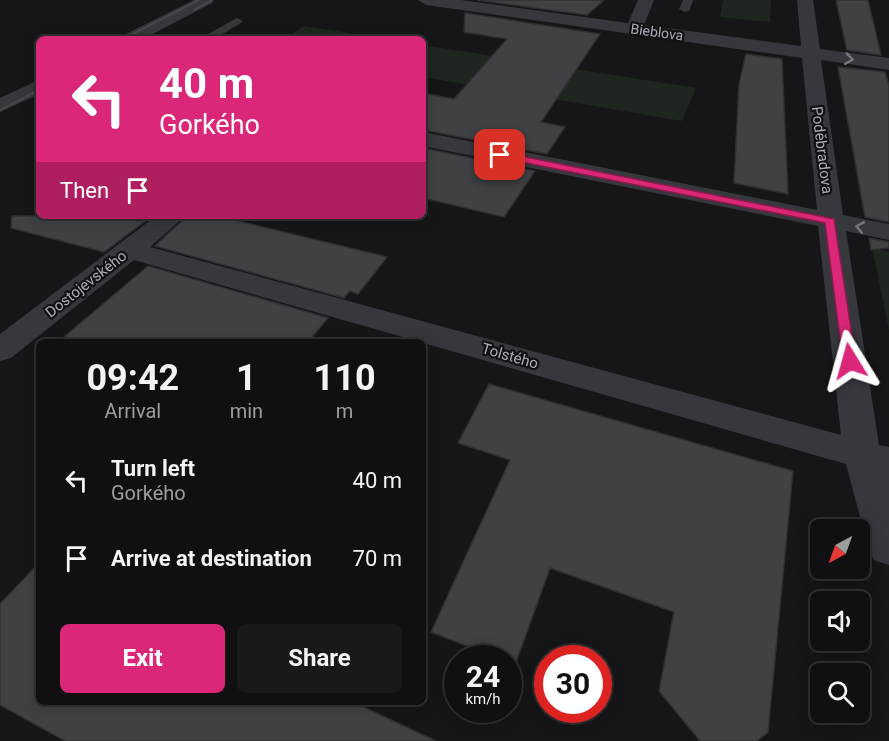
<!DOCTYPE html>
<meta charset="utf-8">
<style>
:root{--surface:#101012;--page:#19191b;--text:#f1f3f6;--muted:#9c9d9f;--line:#303032;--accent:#db2777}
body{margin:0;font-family:Roboto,sans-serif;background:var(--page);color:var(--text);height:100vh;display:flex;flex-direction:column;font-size:22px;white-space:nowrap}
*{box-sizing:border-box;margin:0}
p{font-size:20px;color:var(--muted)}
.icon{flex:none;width:33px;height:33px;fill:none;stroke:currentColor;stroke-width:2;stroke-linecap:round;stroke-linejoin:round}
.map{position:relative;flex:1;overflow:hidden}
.panel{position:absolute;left:36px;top:339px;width:390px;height:366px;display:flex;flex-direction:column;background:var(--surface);border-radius:9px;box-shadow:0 3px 15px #0003,0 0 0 2px var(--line)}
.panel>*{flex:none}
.guide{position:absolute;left:36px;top:36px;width:390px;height:183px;border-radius:9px;box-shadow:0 3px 15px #0003,0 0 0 2px var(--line);background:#db2777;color:#fff;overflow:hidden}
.needle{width:39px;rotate:221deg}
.tools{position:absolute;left:810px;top:519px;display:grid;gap:12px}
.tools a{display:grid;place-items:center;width:60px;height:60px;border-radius:9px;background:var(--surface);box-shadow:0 3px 15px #0003,0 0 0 2px var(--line);font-size:30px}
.speed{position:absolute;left:444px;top:645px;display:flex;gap:12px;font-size:30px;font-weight:700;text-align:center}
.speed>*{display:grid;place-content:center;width:78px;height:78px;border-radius:50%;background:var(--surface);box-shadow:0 3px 15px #0003,0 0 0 2px var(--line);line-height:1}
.speed small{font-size:15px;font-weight:400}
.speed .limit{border:9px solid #d22;background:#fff;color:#111}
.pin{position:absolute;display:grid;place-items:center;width:51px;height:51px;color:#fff;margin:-26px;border-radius:12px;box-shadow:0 3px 9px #0006}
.me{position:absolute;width:66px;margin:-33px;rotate:352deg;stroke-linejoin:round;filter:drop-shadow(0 0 4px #0008)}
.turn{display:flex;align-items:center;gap:21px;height:126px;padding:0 24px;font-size:27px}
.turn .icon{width:78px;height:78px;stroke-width:2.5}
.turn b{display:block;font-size:42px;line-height:51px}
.then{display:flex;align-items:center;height:57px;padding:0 24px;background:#0003;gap:12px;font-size:22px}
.eta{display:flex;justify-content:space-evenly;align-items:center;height:102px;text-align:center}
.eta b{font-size:36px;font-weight:700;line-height:42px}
.button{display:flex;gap:12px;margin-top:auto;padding:12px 24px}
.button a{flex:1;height:69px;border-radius:9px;background:var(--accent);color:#fff;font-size:24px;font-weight:700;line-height:69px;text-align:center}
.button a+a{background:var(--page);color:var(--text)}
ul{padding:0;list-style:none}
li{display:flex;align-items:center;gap:18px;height:78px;padding:0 24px}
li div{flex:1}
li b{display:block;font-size:22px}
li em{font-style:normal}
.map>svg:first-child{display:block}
.green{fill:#1e261f}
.building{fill:#404145;stroke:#303034;stroke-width:1.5}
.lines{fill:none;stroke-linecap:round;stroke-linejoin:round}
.lane{fill:#37383d;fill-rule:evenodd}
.street{fill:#37383d;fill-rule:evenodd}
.tram{stroke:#4a4c52;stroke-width:1.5}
.oneway{stroke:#757881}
.route{fill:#db2777;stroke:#8e194d;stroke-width:1.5}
.labels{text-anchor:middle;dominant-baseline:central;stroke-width:4.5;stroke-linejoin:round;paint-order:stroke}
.far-street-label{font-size:14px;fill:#a8adb8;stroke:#111113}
.street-label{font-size:15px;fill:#a8adb8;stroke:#111113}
</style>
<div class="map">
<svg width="889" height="741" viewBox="0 0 889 741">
<rect width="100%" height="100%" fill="#161618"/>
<!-- green -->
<g class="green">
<path d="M 723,0 L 771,0 L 770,22 L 720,17 Z"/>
<path d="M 304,26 L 388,39 L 284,39 Z"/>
<path d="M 423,45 L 696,88 L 682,121 L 423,77 Z"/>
<path d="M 872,248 L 889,252 L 889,330 Z"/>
</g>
<!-- building -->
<g class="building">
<path d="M 477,0 L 604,0 L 587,15 Z"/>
<path d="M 836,0 L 868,0 L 881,55 L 847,50 Z"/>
<path d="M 465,13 L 600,34 L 541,122 L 565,127 L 547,154 L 423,130 L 423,93 L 454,99 L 507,39 L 464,32 Z"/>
<path d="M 746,54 L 782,59 L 788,194 L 734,183 L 739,84 Z"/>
<path d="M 838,67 L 885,72 L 889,86 L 889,222 L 865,217 Z"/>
<path d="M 423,148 L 535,171 L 504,217 L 423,198 Z"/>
<path d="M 12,216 L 152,216 L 104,252 L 11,228 Z"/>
<path d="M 187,216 L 218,216 L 387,257 L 358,294 L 350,291 L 344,298 L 155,246 Z"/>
<path d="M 869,238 L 889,242 L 889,248 L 871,250 Z"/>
<path d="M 148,266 L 328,318 L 308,342 L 58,342 Z"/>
<path d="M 489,384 L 793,471 L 768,732 L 757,741 L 700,741 L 659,691 L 674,612 L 550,568 L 515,665 L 508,663 L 508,658 L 498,658 L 431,632 L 510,460 L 458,443 Z"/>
<path d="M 39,563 L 39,702 L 353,702 L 436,741 L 65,741 L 0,705 L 0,604 Z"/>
</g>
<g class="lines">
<!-- lane -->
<g class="lane">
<path d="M 683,0 L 693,0 L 689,11 L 685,12 L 679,9 Z"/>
<path d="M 237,18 L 243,21 L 241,23 L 214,39 L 199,39 Z"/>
</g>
<!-- street -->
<g class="street">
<path d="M 194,0 L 214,0 L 212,3 L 143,39 L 121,39 L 124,35 Z"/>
<path d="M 418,0 L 461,0 L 628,23 L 638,0 L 654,0 L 644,25 L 801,46 L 797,0 L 813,0 L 820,49 L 889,58 L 889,70 L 821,60 L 843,215 L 889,224 L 889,240 L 846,231 L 879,445 L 889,447 L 889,565 L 874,560 L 868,547 L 846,464 L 134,260 L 11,358 L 0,361 L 0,334 L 156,216 L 185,216 L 150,247 L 841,435 L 818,226 L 423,146 L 423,132 L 817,210 L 802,58 L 426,5 Z"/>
<path d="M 39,80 L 39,94 L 0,112 L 0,98 Z"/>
</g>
<!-- tram -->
<g class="tram">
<path d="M 194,10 L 212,0"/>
<path d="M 123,39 L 199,0"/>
<path d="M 0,110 L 39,90"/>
</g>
</g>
<!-- one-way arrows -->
<defs><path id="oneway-chevron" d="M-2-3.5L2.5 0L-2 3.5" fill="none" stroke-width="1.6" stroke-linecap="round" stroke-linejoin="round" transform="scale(1.5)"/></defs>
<g class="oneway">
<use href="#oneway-chevron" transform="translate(849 59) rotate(8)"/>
<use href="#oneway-chevron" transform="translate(860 227) rotate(-169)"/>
</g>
<!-- route -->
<path class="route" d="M 500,152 L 834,219 L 856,361 L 850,366 L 843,361 L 825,223 L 497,157 L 497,153 Z"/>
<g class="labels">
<!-- far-street labels -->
<g class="far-street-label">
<text transform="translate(657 32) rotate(8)">Bieblova</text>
</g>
<!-- street labels -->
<g class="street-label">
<text transform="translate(822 150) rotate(83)">Poděbradova</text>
<text transform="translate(86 284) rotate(-38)">Dostojevského</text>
<text transform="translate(510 356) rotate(16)">Tolstého</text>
</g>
</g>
</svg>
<div class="tools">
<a><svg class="needle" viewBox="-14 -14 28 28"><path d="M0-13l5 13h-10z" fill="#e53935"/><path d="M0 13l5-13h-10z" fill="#9c9d9f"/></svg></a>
<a><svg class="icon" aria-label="sound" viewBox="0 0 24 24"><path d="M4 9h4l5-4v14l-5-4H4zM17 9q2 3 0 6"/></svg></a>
<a><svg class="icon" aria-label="search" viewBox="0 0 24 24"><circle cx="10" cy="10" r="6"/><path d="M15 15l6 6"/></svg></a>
</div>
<div class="speed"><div>24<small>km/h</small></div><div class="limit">30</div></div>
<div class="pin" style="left:500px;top:155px;background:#d93025"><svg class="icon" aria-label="arrive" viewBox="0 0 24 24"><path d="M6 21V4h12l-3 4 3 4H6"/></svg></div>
<svg class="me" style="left:850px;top:361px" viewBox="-20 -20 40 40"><path d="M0-17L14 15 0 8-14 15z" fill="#db2777" stroke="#fff" stroke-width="4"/></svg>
<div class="guide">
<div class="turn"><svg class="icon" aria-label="left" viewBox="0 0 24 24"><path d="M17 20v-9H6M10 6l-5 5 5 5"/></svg><div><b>40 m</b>Gorkého</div></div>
<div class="then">Then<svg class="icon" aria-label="arrive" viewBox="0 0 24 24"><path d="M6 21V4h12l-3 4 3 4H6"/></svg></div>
</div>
<section class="panel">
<div class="eta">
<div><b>09:42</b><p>Arrival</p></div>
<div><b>1</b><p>min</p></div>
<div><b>110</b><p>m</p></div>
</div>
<ul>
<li><svg class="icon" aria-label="left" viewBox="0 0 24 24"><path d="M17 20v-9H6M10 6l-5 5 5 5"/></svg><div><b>Turn left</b><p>Gorkého</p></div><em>40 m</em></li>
<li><svg class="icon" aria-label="arrive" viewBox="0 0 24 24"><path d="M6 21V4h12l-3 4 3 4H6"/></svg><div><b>Arrive at destination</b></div><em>70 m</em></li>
</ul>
<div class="button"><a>Exit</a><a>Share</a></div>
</section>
</div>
